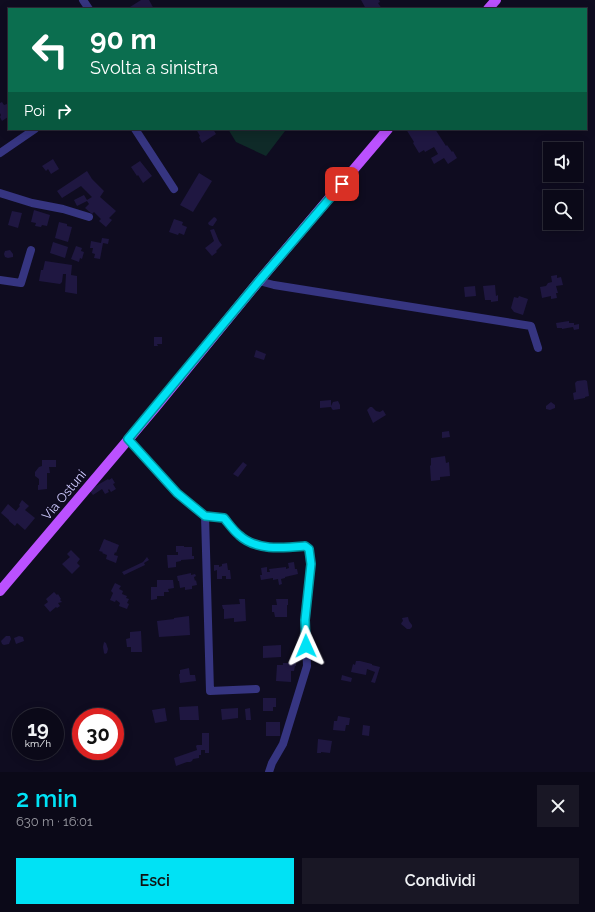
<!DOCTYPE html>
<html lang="it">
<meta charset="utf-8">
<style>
:root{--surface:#0b0918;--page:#191725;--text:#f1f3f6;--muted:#9a9aa2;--line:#2b2a37;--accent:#00e2f5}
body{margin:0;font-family:Raleway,sans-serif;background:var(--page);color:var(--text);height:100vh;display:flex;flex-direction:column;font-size:15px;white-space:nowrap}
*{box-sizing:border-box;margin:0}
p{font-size:13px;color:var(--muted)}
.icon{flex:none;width:22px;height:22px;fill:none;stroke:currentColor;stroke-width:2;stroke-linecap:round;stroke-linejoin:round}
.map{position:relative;height:772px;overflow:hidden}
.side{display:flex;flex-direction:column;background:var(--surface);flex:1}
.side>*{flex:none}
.hud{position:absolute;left:8px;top:8px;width:579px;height:122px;border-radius:0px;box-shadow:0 2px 10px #0003,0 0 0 1px var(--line);background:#0b6e4f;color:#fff;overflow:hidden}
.buttons{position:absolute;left:543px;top:142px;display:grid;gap:8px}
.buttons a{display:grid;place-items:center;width:40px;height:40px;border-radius:0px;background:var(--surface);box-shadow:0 2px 10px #0003,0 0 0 1px var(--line);font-size:20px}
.speed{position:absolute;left:12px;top:708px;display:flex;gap:8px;font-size:20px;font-weight:700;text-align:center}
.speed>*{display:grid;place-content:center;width:52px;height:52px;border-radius:50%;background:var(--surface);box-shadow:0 2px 10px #0003,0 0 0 1px var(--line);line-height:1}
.speed small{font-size:10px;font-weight:400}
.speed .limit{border:6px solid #d22;background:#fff;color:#111}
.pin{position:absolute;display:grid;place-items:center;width:34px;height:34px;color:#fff;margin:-17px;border-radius:8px;box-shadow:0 2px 6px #0006}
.me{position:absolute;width:44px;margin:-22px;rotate:359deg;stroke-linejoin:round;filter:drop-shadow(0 0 3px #0008)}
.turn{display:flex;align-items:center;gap:14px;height:84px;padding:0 16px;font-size:18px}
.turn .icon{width:52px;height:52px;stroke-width:2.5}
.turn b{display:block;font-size:28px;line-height:34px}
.then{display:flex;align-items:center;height:38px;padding:0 16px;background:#0003;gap:8px;font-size:15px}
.round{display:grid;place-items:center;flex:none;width:42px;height:42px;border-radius:0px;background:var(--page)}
.head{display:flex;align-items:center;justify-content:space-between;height:68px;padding:0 16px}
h1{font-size:24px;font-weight:600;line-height:30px;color:var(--accent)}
.action{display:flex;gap:8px;margin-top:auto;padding:8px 16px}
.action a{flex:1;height:46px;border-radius:0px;background:var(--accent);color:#111;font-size:16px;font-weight:600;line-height:46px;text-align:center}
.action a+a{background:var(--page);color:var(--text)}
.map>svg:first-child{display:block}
.green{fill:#0f2a28}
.building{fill:#1f1741}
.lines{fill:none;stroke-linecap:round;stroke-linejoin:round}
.minor{stroke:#363581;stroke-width:8}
.major{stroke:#bb51ff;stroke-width:10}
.route-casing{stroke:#00939f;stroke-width:10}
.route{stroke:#00e2f5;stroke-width:7}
.labels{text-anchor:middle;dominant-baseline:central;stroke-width:3;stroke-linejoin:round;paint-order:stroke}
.street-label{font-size:13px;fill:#cfcaff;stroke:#0f0c20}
</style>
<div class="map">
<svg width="595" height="772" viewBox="0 0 595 772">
<rect width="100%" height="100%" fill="#0f0c20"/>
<!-- green -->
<path class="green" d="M 228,129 L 283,129 L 285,131 L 266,156 L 236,142 Z"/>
<!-- building -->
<g class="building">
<path d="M 141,0 L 149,0 L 154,9 L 131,9 L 130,7 Z"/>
<path d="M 361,0 L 379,0 L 380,2 L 378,3 L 382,9 L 366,9 Z"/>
<path d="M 2,102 L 4,105 L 7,104 L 9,107 L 9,119 L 8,117 L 2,121 L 0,117 L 1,115 L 0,113 L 0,103 Z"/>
<path d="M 196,129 L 213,129 L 216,134 L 202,143 L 199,137 L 200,136 Z"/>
<path d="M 406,129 L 435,129 L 446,146 L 447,145 L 452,152 L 453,151 L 457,158 L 448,164 L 444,158 L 434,164 L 431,158 L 438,154 L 434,147 L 425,152 L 424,150 L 419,153 L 413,143 L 414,142 Z"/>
<path d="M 53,159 L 59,169 L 51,174 L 48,169 L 46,171 L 42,166 Z"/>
<path d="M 140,161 L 152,176 L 143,183 L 138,175 L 137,176 L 131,167 Z"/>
<path d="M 87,171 L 92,179 L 104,191 L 100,197 L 116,211 L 109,218 L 112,220 L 106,227 L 99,221 L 101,219 L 94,212 L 92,214 L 85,208 L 89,204 L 87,201 L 77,206 L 74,200 L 84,195 L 87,200 L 92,197 L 81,186 L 62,198 L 57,191 Z"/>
<path d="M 199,173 L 212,181 L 193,212 L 180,205 Z"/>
<path d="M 34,210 L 50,215 L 47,226 L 42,225 L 41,227 L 35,226 L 36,223 L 31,222 Z"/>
<path d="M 12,211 L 22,213 L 18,228 L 8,225 Z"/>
<path d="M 214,217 L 216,218 L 217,220 L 213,226 L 212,226 L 209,225 L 208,223 Z"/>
<path d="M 174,219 L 183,222 L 182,225 L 187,227 L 184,235 L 179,233 L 178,235 L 169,232 Z"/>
<path d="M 59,222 L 67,224 L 67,226 L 72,227 L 68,242 L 55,238 Z"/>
<path d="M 214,229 L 219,241 L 222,245 L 216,251 L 217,252 L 212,256 L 205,248 L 214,241 L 210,230 Z"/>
<path d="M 102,238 L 109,239 L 108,244 L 103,243 L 100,259 L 94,258 L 95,254 L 92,253 L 93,248 L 90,248 L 91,241 L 101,243 Z"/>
<path d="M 53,242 L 68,247 L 65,258 L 50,253 Z"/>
<path d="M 76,246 L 82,248 L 81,251 L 84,252 L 82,259 L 80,258 L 79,262 L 71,259 Z"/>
<path d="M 10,250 L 13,254 L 13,257 L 8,258 L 5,257 L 4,254 L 5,251 Z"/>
<path d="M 45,261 L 72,265 L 71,275 L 77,276 L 77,294 L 65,292 L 66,274 L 63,274 L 62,282 L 60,284 L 39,281 L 41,270 L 43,270 Z"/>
<path d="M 557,275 L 557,278 L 561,277 L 563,285 L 556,286 L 558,293 L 556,293 L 557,298 L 551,299 L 551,296 L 542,298 L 540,287 L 546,286 L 548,283 L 552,282 L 551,276 Z"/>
<path d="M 495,285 L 496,296 L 498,295 L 498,301 L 491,302 L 491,300 L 485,300 L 483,286 Z"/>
<path d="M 475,286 L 476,296 L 465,297 L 464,287 Z"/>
<path d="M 519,296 L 528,299 L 523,315 L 514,312 L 511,308 L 514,297 L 518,298 Z"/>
<path d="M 569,321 L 569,323 L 574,323 L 574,325 L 579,324 L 579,329 L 574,330 L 573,327 L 562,329 L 562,328 L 557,328 L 556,323 Z"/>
<path d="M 154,337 L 162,337 L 162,344 L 157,344 L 158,346 L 154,346 Z"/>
<path d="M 256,350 L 266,354 L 264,360 L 254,357 Z"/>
<path d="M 585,380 L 587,381 L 589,396 L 585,397 L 585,398 L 574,400 L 573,393 L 576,392 L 575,383 L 577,381 Z"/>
<path d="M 331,400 L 331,406 L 333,402 L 338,401 L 340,405 L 340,409 L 333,410 L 332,409 L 331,407 L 320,408 L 320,401 Z"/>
<path d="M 551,402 L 555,405 L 555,408 L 550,410 L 546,409 L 546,406 Z"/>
<path d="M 370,407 L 372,407 L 376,411 L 380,412 L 383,410 L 386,415 L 373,423 L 367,410 Z"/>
<path d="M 449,431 L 450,437 L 442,438 L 442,432 Z"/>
<path d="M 445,456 L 446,463 L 449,462 L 450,476 L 440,477 L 440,480 L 431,481 L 430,466 L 431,465 L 431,458 Z"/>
<path d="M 42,460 L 56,460 L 56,467 L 49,467 L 50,473 L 47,473 L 47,489 L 38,490 L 38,485 L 39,485 L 39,479 L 35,476 L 35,472 L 39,467 L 42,466 Z"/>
<path d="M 243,462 L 247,465 L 238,477 L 233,474 Z"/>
<path d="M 112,478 L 115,483 L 113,484 L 116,489 L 111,492 L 109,489 L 108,490 L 109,492 L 105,494 L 102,489 L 93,495 L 89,490 L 101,483 L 108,479 L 109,480 Z"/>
<path d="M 22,500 L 29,506 L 25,510 L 35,518 L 25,530 L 17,523 L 15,526 L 9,521 L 9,520 L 1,513 L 8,504 L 16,511 L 20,506 L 19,505 Z"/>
<path d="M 104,539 L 119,545 L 116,553 L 115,552 L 114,555 L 118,556 L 116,563 L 106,559 L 107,555 L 102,553 L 103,552 L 99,551 Z"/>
<path d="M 176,546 L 184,546 L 184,547 L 192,547 L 192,556 L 194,556 L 194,559 L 181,560 L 181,561 L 176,562 L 176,567 L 168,568 L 167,555 L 178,555 L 178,552 L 176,552 Z"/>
<path d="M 71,550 L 80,559 L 77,563 L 80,566 L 72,574 L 62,564 L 70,557 L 67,554 Z"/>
<path d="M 147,557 L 149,560 L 144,563 L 145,565 L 124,575 L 122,572 L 143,562 Z"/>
<path d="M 294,562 L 295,569 L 297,569 L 298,574 L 285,577 L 285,578 L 281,579 L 282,584 L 279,585 L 278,579 L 273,580 L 273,578 L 261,580 L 260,575 L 262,575 L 261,568 L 267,567 L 267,572 L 270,572 L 269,569 L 286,567 L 286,569 L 289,568 L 288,563 Z"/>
<path d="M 227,563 L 228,570 L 230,570 L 231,579 L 226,579 L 226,576 L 222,576 L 222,579 L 217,579 L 217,570 L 214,571 L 214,565 L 219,565 L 219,567 L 222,566 L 222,564 Z"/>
<path d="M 191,573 L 191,575 L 195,574 L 196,576 L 194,577 L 195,581 L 196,580 L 197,585 L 192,586 L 192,589 L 185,590 L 185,587 L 180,588 L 179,581 L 178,581 L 177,576 Z"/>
<path d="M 157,580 L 173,580 L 174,588 L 168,589 L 169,592 L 164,592 L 164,596 L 157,596 L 157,599 L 151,600 L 151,587 L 157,587 Z"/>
<path d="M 115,583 L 121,586 L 119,589 L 123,591 L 122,594 L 127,596 L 126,598 L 129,599 L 127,603 L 129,604 L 127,609 L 119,606 L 120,603 L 116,600 L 115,602 L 110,600 L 113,593 L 111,591 Z"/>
<path d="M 54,592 L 57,595 L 58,594 L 61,599 L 60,600 L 62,602 L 58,603 L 60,606 L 57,608 L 56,607 L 50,612 L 44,605 L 48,602 L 46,599 Z"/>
<path d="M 239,599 L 245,599 L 246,621 L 234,622 L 234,618 L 224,619 L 224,609 L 223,609 L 222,605 L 240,604 Z"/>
<path d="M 276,599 L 288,599 L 288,605 L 287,605 L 287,617 L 275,617 L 274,612 L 272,612 L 272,605 L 277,605 Z"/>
<path d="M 189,616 L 190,635 L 159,637 L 157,621 L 174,619 L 174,618 Z"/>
<path d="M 408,617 L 409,621 L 412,625 L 412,627 L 410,629 L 407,629 L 401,624 L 402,622 L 403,621 L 402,618 Z"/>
<path d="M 141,631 L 142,652 L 131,652 L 131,647 L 127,647 L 126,639 L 130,638 L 130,632 Z"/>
<path d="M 6,636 L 10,636 L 11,639 L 9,644 L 4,645 L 2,644 L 1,641 Z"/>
<path d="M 19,636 L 23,637 L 24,641 L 16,644 L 14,638 Z"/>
<path d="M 104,642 L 106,643 L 108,649 L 107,653 L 105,654 L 104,653 L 103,647 Z"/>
<path d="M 281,645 L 281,657 L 263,658 L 263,646 Z"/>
<path d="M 356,661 L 360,661 L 372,664 L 372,665 L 380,667 L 375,683 L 371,682 L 375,672 L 367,669 L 366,675 L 351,672 L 353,664 L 355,665 Z"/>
<path d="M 283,663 L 296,663 L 296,666 L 295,666 L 294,671 L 291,671 L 291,682 L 276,681 L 277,665 L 283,665 Z"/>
<path d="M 189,668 L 190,675 L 195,675 L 196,681 L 180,683 L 179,674 L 180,674 L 180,670 Z"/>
<path d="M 342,675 L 352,678 L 351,682 L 341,680 Z"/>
<path d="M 263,698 L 276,698 L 276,707 L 273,707 L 273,711 L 263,711 Z"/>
<path d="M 198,706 L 199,720 L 180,720 L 179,707 Z"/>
<path d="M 165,708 L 167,721 L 155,723 L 152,710 Z"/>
<path d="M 238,708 L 238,718 L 222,720 L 221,709 Z"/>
<path d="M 250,708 L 251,720 L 246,720 L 245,709 Z"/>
<path d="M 338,716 L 350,718 L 349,725 L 346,725 L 345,731 L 333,730 L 334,721 L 337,721 Z"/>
<rect x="266" y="722" width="14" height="14"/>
<path d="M 363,725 L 370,726 L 369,736 L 362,735 Z"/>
<path d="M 202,733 L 209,733 L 209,753 L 205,753 L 205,750 L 201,750 L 201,755 L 199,755 L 199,758 L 193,759 L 192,761 L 190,762 L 187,762 L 176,766 L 174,758 L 197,750 L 196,746 L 197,745 L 202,745 Z"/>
<path d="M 318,739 L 332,741 L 330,753 L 321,752 L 321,753 L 317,753 Z"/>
</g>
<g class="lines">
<!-- minor -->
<g class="minor">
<path d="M 83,0 L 89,9"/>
<path d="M 135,129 L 174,189"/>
<path d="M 0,153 L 35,129"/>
<path d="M 0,193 L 32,203 L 63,209 L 89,217"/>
<path d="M 0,280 L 21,283 L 31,250"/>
<path d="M 259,281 L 274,285 L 531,326 L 538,348"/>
<path d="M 128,439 L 177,493 L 205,516 L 224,518 C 229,524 233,530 239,535 C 256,552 283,548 305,546 L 309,549 L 311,564 L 305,620 L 307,666 L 283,744 L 272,763 L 269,772"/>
<path d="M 205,516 L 210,691 L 256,689"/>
</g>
<!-- major -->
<g class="major">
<path d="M 488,9 L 496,0"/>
<path d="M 0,591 L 155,408 L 259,281 L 388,129"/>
</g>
</g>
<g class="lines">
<defs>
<path id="route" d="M 306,646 L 305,620 L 311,564 L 309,549 L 305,546 C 283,548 256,551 239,535 C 233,530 229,524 224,518 L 205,516 L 177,493 L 128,439 L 259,281 L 342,184"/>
</defs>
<!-- route casing -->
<use href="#route" class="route-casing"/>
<!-- route -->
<use href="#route" class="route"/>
</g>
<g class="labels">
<!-- street labels -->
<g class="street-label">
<text transform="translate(64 495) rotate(-50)">Via Ostuni</text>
</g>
</g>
</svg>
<div class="buttons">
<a><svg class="icon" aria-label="sound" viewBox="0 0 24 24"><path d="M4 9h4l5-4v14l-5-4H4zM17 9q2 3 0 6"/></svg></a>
<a><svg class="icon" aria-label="search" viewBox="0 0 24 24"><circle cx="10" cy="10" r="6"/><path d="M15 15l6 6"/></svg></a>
</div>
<div class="speed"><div>19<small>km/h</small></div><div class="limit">30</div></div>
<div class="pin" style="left:342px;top:184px;background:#d93025"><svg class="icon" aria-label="arrive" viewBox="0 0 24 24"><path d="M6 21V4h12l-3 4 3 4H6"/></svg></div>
<svg class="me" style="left:306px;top:646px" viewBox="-20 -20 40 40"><path d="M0-17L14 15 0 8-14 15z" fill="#00e2f5" stroke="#fff" stroke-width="4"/></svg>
<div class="hud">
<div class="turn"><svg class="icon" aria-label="left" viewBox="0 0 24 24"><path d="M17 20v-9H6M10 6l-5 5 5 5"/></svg><div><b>90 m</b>Svolta a sinistra</div></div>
<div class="then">Poi<svg class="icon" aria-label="right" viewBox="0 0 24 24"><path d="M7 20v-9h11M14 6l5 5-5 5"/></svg></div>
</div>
</div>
<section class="side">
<div class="head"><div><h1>2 min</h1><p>630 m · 16:01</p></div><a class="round"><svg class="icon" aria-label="close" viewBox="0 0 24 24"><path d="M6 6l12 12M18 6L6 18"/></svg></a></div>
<div class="action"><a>Esci</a><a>Condividi</a></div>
</section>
